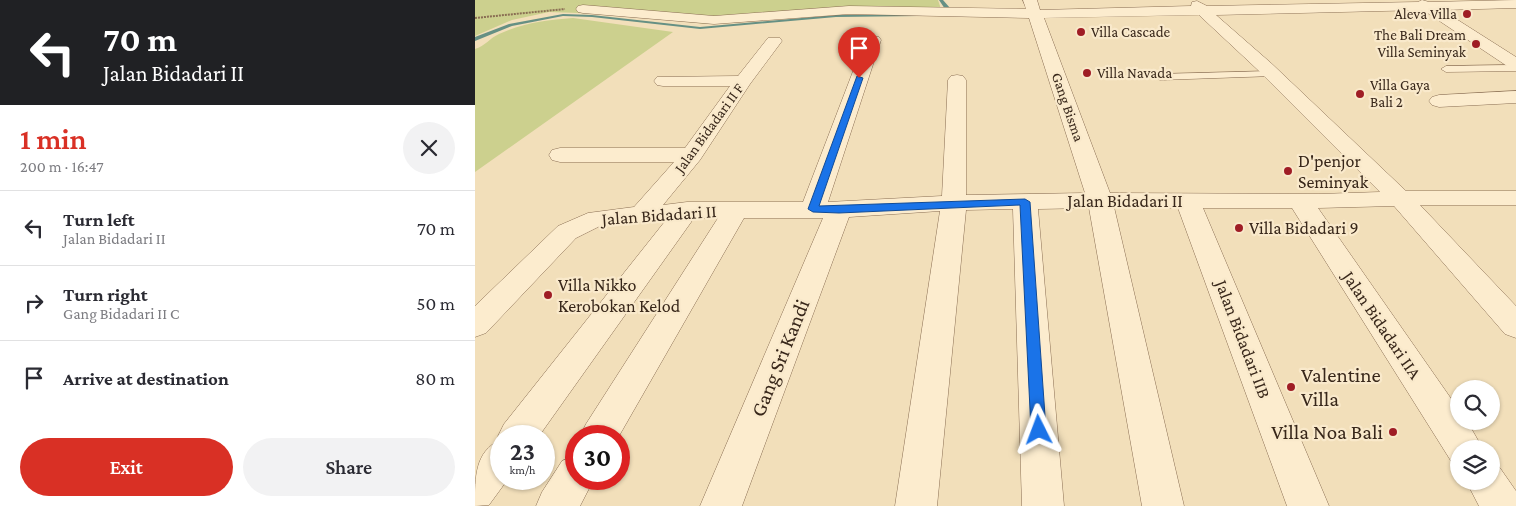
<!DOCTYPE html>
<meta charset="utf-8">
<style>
:root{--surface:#fff;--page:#f2f2f3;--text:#2b2b33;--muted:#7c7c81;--line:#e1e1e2;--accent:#d93025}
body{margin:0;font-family:"Crimson Pro",serif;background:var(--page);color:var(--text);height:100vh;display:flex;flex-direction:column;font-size:19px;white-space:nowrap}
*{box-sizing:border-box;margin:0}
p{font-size:16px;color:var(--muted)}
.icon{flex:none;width:28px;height:28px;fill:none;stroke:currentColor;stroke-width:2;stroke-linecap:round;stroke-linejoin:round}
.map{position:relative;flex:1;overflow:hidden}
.sheet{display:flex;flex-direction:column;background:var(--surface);width:475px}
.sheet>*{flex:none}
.guide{background:#202124;color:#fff;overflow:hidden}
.tools{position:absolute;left:975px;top:380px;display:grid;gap:10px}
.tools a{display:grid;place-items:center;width:50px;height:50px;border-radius:50%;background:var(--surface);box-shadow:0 1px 4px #0004;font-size:25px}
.speed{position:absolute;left:15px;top:425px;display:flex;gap:10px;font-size:25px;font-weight:700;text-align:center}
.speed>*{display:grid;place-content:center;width:65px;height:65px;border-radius:50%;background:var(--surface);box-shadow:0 1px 4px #0004;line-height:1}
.speed small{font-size:12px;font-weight:400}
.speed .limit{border:8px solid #d22;background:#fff;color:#111}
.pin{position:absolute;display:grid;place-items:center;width:42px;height:42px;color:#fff;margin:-51px -21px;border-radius:50% 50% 50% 0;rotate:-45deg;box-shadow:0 0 5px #0007}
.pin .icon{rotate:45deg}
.me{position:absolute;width:55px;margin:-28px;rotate:357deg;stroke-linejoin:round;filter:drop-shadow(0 0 4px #0008)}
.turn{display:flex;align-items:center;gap:18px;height:105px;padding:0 20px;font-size:22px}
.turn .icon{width:65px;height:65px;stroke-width:2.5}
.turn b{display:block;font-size:35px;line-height:42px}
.round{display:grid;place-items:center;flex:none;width:52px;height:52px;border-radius:26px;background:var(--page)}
.head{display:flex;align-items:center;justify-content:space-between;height:85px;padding:0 20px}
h1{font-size:30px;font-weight:600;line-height:38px;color:var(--accent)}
.action{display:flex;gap:10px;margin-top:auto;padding:10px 20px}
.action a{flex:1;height:58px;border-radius:30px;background:var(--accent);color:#fff;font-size:20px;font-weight:600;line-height:58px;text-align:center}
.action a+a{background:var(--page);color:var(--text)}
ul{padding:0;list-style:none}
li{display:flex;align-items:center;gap:15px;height:75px;padding:0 20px;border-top:1px solid var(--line)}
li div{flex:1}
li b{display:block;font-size:19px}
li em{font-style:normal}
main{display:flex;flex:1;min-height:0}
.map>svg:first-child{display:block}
.green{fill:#ccd08e}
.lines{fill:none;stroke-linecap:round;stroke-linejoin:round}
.stream{fill:#669084;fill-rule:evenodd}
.service-casing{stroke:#8a6e53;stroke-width:1}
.minor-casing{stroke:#8a6e53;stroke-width:1}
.path{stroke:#8a6e53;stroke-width:2;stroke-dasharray:2 1;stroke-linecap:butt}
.service{fill:#fcecce;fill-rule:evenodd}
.minor{fill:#fcecce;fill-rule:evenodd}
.route{fill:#1a73e8;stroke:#114b97}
.poi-dot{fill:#9f1d25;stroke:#f9e9cb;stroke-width:2}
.labels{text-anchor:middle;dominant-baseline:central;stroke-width:4.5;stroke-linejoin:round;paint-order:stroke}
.far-poi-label{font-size:15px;fill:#38271a;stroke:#f9e9cb;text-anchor:start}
.far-street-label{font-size:15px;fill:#38271a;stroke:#f9e9cb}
.poi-label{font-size:18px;fill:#38271a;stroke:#f9e9cb;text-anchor:start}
.street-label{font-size:18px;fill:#38271a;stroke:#f9e9cb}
.near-street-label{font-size:21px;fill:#38271a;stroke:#f9e9cb}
.near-poi-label{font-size:21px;fill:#38271a;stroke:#f9e9cb;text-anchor:start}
</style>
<main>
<section class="sheet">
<div class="guide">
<div class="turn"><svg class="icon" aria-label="left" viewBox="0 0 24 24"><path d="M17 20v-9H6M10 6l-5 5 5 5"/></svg><div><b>70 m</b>Jalan Bidadari II</div></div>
</div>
<div class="head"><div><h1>1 min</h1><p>200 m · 16:47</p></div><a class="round"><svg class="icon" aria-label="close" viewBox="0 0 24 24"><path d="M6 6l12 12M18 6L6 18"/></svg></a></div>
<ul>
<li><svg class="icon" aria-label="left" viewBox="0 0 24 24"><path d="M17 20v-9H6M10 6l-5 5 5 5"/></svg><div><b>Turn left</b><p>Jalan Bidadari II</p></div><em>70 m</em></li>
<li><svg class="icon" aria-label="right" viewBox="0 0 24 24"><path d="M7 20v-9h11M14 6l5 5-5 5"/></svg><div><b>Turn right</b><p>Gang Bidadari II C</p></div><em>50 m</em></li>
<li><svg class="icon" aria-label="arrive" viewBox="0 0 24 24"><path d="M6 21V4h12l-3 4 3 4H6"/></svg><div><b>Arrive at destination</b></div><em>80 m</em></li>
</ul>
<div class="action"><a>Exit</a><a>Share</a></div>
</section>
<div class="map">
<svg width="1041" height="506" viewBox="0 0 1041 506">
<rect width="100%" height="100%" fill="#f2dfba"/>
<!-- green -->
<g class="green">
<path d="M 0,0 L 463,0 L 466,9 L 334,16 L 233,24 L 133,14 L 74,12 L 37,20 L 0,36 Z"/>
<path d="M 98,18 L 198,32 L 0,172 L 0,49 C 10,46 15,38 24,34 C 47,23 72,20 98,18 Z"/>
</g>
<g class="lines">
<!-- stream -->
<g class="stream">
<path d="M 464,0 L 468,0 L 475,8 L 477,14 L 468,15 L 468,13 L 472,12 Z"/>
<path d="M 88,14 L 117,15 L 225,27 L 361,15 L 445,14 L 447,15 L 445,16 L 361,17 L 225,29 L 117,17 L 88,16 L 37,26 L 0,41 L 0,37 L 34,24 Z"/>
</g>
<defs>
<g id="service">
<path d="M 1041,65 L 1041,71 L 971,72 L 966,69 L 971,66 Z"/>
<path d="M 797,71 L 802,74 L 800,76 L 685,80 L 680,77 L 685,74 Z"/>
</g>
<g id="minor">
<path d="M 548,0 L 562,0 L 565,10 L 716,6 L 717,2 L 722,1 L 732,6 L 943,2 L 947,0 L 954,2 L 1041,0 L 1041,8 L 967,10 L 1041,57 L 1041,69 L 1035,68 L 948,10 L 741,15 L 796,63 L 931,191 L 1041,191 L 1041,205 L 945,205 L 1041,306 L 1041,338 L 1030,334 L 919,206 L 843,208 L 984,410 L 984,421 L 992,421 L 1008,449 L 984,449 L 984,464 L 976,461 L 817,208 L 728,208 L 854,506 L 812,506 L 703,208 L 639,207 L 709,506 L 667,506 L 614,208 L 563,209 L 589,506 L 547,506 L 538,209 L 491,210 L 462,506 L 420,506 L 465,211 L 374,217 L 267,506 L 225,506 L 348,218 L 269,218 L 144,436 L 105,436 L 111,424 L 243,218 L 219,218 L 64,436 L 26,436 L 26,479 L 33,479 L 14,505 L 0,506 C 0,476 0,452 25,440 L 23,436 L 29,424 L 191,220 L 125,226 L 101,238 L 11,333 L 0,337 L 0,306 L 83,226 L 113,213 L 159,207 L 199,162 L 85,162 L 77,160 L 74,155 L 77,150 L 85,148 L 210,148 L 255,86 L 188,86 L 182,85 L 179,81 L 182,77 L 263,76 L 293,38 L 305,38 L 307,41 L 275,84 L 225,160 L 188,205 L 212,202 L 328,202 L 390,40 L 392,37 L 404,37 L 406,40 L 353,202 L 467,196 L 473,80 L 476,76 L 482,75 L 488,76 L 491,80 L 491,195 L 610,193 L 554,18 L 374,14 L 239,24 L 108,13 L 103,12 L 101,9 L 103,6 L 108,5 L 239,16 L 374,6 L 551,9 ZM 724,15 L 784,71 L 905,192 L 844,194 L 635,193 L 569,18 Z"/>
<path d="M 1041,91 L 1041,103 L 964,107 L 957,105 L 954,101 L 957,97 L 964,95 Z"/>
<path d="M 101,455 L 101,479 L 119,479 L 105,506 L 61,506 L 67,492 L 87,461 Z"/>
<path d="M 1016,464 L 1025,468 L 1041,491 L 1041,506 L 1004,506 L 991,481 L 1016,481 Z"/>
</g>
</defs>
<!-- service casing -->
<use href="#service" class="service-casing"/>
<!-- minor casing -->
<use href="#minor" class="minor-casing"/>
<!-- path -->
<path class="path" d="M 0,18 L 90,9"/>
<!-- service -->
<use href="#service" class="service"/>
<!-- minor -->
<use href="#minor" class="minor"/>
</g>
<!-- route -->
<path class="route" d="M 382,76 L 388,78 L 344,206 L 550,199 L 555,202 L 571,430 L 569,435 L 564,437 L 558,435 L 556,430 L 545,205 L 364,213 L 338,212 L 333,209 Z"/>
<!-- markers -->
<g class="poi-dot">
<circle cx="992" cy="14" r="5"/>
<circle cx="606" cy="32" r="5"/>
<circle cx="1001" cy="44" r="5"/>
<circle cx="612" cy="73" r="5"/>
<circle cx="885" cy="94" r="5"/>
<circle cx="813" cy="171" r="5"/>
<circle cx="764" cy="228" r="5"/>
<circle cx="73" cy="295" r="5"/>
<circle cx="816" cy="387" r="5"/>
<circle cx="918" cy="432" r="5"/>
</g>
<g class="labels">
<!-- far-poi labels -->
<g class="far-poi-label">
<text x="982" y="14" text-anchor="end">Aleva Villa</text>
<text x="616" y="32">Villa Cascade</text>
<text x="991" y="35" text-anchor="end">The Bali Dream<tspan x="991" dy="17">Villa Seminyak</tspan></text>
<text x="622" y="73">Villa Navada</text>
<text x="895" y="85">Villa Gaya<tspan x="895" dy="17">Bali 2</tspan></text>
</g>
<!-- far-street labels -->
<g class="far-street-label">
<text transform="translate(593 107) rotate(71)">Gang Bisma</text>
<text transform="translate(234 128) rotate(-54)">Jalan Bidadari II F</text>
</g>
<!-- poi labels -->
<g class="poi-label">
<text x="823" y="161">D'penjor<tspan x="823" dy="21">Seminyak</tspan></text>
<text x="774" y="228">Villa Bidadari 9</text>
<text x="83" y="285">Villa Nikko<tspan x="83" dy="21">Kerobokan Kelod</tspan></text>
</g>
<!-- street labels -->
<g class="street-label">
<text x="650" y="201">Jalan Bidadari II</text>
<text transform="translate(184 215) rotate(-4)">Jalan Bidadari II</text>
<text transform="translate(907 325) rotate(56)">Jalan Bidadari IIA</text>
<text transform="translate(768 339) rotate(69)">Jalan Bidadari IIB</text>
</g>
<!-- near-street labels -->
<g class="near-street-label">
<text transform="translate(305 358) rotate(-68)">Gang Sri Kandi</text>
</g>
<!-- near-poi labels -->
<g class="near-poi-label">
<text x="826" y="375">Valentine<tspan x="826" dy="24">Villa</tspan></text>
<text x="908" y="432" text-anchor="end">Villa Noa Bali</text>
</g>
</g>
</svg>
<div class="tools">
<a><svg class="icon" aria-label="search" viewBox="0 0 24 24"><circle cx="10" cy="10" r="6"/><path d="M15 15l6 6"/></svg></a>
<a><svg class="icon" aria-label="layers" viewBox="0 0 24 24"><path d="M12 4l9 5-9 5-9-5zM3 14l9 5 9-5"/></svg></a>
</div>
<div class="speed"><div>23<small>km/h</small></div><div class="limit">30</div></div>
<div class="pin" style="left:384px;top:78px;background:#d93025"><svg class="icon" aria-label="arrive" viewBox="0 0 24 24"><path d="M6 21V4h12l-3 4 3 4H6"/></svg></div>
<svg class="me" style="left:564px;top:430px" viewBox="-20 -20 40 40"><path d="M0-17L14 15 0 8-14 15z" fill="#1a73e8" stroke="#fff" stroke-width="4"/></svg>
</div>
</main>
